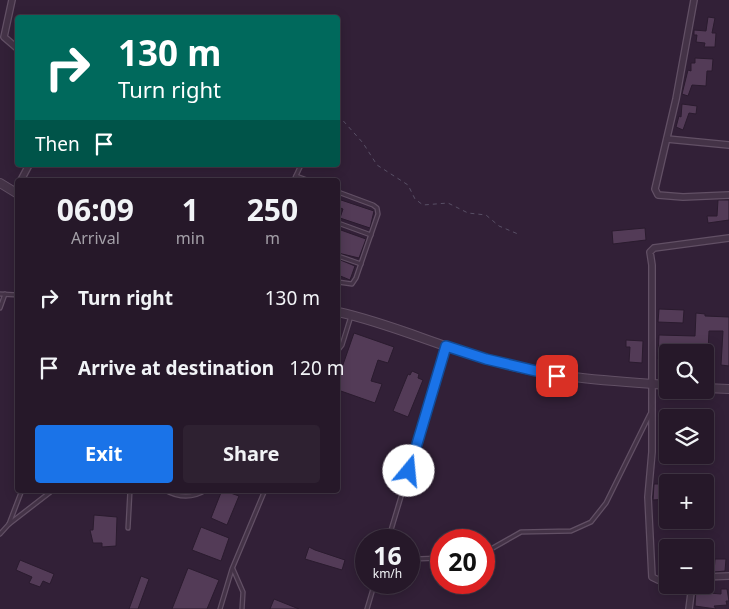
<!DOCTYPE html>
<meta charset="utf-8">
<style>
:root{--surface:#261829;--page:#2e2131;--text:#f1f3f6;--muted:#a4a0a8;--line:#423746;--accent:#1a73e8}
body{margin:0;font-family:"Noto Sans",sans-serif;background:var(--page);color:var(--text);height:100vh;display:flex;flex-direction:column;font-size:19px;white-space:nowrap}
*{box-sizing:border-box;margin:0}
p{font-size:16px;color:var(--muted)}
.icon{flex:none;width:28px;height:28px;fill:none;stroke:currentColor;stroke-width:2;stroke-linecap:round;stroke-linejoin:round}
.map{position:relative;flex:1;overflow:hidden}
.drawer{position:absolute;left:15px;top:178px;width:325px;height:315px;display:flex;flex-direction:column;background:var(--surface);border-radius:5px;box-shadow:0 2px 12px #0003,0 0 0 1px var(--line)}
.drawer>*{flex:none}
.top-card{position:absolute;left:15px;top:15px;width:325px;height:152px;border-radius:5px;box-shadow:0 2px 12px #0003,0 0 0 1px var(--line);background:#00695c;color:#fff;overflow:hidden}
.controls{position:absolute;left:659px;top:344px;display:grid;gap:10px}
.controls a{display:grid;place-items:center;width:55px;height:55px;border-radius:5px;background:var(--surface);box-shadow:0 2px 12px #0003,0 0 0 1px var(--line);font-size:25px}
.speed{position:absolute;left:355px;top:529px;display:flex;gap:10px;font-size:25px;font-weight:700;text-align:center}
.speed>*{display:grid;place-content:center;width:65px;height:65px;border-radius:50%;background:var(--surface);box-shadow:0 2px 12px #0003,0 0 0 1px var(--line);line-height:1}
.speed small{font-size:12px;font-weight:400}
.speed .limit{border:8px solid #d22;background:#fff;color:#111}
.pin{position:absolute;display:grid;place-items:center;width:42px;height:42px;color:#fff;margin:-21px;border-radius:10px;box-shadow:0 2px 8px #0006}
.me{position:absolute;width:55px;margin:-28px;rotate:17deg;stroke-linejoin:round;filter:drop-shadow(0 0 4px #0008)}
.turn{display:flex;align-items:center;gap:18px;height:105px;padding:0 20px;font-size:22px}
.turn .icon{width:65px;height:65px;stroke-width:2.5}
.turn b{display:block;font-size:35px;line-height:42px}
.then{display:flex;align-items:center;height:48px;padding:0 20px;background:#0003;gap:10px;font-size:19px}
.eta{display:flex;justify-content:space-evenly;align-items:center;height:85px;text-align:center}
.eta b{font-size:30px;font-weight:700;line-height:35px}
.button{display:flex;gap:10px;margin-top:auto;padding:10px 20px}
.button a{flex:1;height:58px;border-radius:5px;background:var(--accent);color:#fff;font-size:20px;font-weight:700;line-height:58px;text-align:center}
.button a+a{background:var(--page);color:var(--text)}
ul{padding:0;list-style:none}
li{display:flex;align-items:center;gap:15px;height:70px;padding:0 20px}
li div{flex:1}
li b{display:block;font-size:19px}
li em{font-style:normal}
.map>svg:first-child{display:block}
.building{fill:#533b57;stroke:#2a1b2e}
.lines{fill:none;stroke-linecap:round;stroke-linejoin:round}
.service-casing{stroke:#625065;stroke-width:5.5}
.minor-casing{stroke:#625065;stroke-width:8}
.tertiary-casing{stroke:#625065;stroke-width:10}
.path{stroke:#584f65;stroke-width:1;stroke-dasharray:4 4;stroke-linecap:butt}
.service{stroke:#443347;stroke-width:3}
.minor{stroke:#443347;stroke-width:5.5}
.tertiary{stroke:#443347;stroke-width:8}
.route-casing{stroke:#114b97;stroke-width:12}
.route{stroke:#1a73e8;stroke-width:9}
</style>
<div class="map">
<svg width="729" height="609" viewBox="0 0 729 609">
<rect width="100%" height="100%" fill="#322037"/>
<!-- building -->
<g class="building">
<path d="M 708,17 L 715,18 L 712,33 L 716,33 L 715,47 L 704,47 L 705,43 L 696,42 L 697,35 L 694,35 L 694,30 L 706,31 Z"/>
<path d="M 695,58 L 713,59 L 712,71 L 707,71 L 706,86 L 692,85 L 688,96 L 682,94 L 688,70 L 691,71 L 691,63 L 695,63 Z"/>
<path d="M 682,104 L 697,106 L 696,114 L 689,113 L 683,130 L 676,127 L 679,116 L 681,117 Z"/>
<path d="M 338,199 L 374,211 L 370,228 L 340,218 L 343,209 L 338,207 Z"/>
<path d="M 718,200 L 729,200 L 729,220 L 708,223 L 707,216 L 717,216 Z"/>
<path d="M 645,228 L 646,240 L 613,244 L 612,231 Z"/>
<path d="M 338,229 L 366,239 L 359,258 L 338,253 Z"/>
<path d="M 338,259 L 355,266 L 350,280 L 338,275 Z"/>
<path d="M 659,309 L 684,310 L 683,323 L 658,322 Z"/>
<path d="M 696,313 L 705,314 L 705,316 L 729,317 L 729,366 L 721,365 L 723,331 L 709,331 L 708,352 L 668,352 L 668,359 L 658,359 L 659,335 L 695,336 Z"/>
<path d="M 354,333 L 394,347 L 388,363 L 378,360 L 371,381 L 382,384 L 375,403 L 338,390 L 338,379 Z"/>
<path d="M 626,340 L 643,341 L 642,363 L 629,362 L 630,347 L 626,347 Z"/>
<path d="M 412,371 L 419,374 L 418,378 L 423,380 L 408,417 L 393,411 L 408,374 L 410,375 Z"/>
<path d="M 654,484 L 668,484 L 668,499 L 653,500 Z"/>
<path d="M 222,490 L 239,496 L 227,525 L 211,518 Z"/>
<path d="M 94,515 L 117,517 L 116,546 L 102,547 L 102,543 L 93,543 L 90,530 L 93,530 Z"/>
<path d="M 201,527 L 229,538 L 221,561 L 192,550 Z"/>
<path d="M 309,547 L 315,550 L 345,560 L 342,570 L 305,559 Z"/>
<path d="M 715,559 L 726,559 L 725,571 L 714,572 Z"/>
<path d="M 20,560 L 54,574 L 50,584 L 43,581 L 40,587 L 29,583 L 32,577 L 16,570 Z"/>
<path d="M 188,568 L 219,580 L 207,609 L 172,609 Z"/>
<path d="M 141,576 L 149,579 L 138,609 L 129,609 Z"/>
<path d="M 696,589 L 710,589 L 709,593 L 721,594 L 721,589 L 727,589 L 729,601 L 726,601 L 727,605 L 714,606 L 716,609 L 695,606 Z"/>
<path d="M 274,599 L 299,609 L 270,609 Z"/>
</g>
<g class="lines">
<defs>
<g id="service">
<path d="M 296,176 L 307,180"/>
<path d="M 294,180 L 301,165"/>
<path d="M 338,192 L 373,205 L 377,208 L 378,214 L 356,278 L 352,284 L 338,282"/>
<path d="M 338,223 L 371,235"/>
<path d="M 338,256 L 361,264"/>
<path d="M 0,294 L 18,295"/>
<path d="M 0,308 L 5,294"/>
<path d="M 338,350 L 342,345 L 351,316"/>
<path d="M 165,490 C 179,498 193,498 206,490"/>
<path d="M 9,524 L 53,490"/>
<path d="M 128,528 L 130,490"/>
<path d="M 0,534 L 9,524 L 22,490"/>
<path d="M 388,540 L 446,347"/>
<path d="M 484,553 L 521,532 L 571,531 L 591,522 L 606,503 L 650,414"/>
<path d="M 409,562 L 414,559 L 441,558"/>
<path d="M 233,569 L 243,592 L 242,609"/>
<path d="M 220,609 L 232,569 L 265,490"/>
<path d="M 367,609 L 375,582"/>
</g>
<g id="minor">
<path d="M 12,0 L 4,37 L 18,49"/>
<path d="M 694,0 L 676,99 L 655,189 L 658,195 L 683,197 L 729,195"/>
<path d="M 667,139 L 729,145"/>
<path d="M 21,180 L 29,165"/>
<path d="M 705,577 L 729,576"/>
<path d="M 668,579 L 658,580 L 652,577 L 648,497 L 652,452 L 652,265 L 650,252 L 654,248 L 729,238"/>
<path d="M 689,609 L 692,585"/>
</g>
<g id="tertiary">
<path d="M 0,183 L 18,194"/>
<path d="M 338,312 C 389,323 436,345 486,359 C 546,377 606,381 668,385"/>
<path d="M 705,388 L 729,389"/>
</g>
</defs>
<!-- service casing -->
<use href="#service" class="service-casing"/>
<!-- minor casing -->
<use href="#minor" class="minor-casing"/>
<!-- tertiary casing -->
<use href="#tertiary" class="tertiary-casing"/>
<!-- path -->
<path class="path" d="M 338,115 L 363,143 L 377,165 L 408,185 L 415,199 L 423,205 L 448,203 L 468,213 L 486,215 L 499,226 L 518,234"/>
<!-- service -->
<use href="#service" class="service"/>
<!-- minor -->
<use href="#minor" class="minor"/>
<!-- tertiary -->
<use href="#tertiary" class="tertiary"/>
</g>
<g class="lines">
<defs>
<path id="route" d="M 409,471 L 446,346 L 486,359 L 557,376"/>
</defs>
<!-- route casing -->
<use href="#route" class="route-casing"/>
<!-- route -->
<use href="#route" class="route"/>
</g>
</svg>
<div class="controls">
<a><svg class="icon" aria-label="search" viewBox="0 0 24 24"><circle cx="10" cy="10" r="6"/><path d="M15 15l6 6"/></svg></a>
<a><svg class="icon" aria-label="layers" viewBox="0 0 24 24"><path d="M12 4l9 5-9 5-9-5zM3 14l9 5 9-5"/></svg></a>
<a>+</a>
<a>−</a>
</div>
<div class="speed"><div>16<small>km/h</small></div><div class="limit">20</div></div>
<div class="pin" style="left:557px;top:376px;background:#d93025"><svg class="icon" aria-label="arrive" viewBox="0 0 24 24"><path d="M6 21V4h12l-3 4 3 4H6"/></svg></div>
<svg class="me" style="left:409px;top:471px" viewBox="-20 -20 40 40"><circle r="19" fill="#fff"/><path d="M0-13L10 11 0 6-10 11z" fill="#1a73e8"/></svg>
<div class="top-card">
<div class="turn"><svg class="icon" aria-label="right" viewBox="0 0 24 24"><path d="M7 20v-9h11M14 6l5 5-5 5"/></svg><div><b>130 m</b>Turn right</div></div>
<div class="then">Then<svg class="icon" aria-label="arrive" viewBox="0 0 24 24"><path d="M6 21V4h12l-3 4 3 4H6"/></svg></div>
</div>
<section class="drawer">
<div class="eta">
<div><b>06:09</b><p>Arrival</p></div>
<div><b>1</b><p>min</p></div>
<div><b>250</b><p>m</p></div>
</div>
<ul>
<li><svg class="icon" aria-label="right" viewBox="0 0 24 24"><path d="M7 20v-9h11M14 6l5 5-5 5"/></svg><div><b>Turn right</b></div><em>130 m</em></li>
<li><svg class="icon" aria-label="arrive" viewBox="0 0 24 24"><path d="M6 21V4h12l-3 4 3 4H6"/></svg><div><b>Arrive at destination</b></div><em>120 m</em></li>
</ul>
<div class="button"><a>Exit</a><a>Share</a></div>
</section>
</div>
